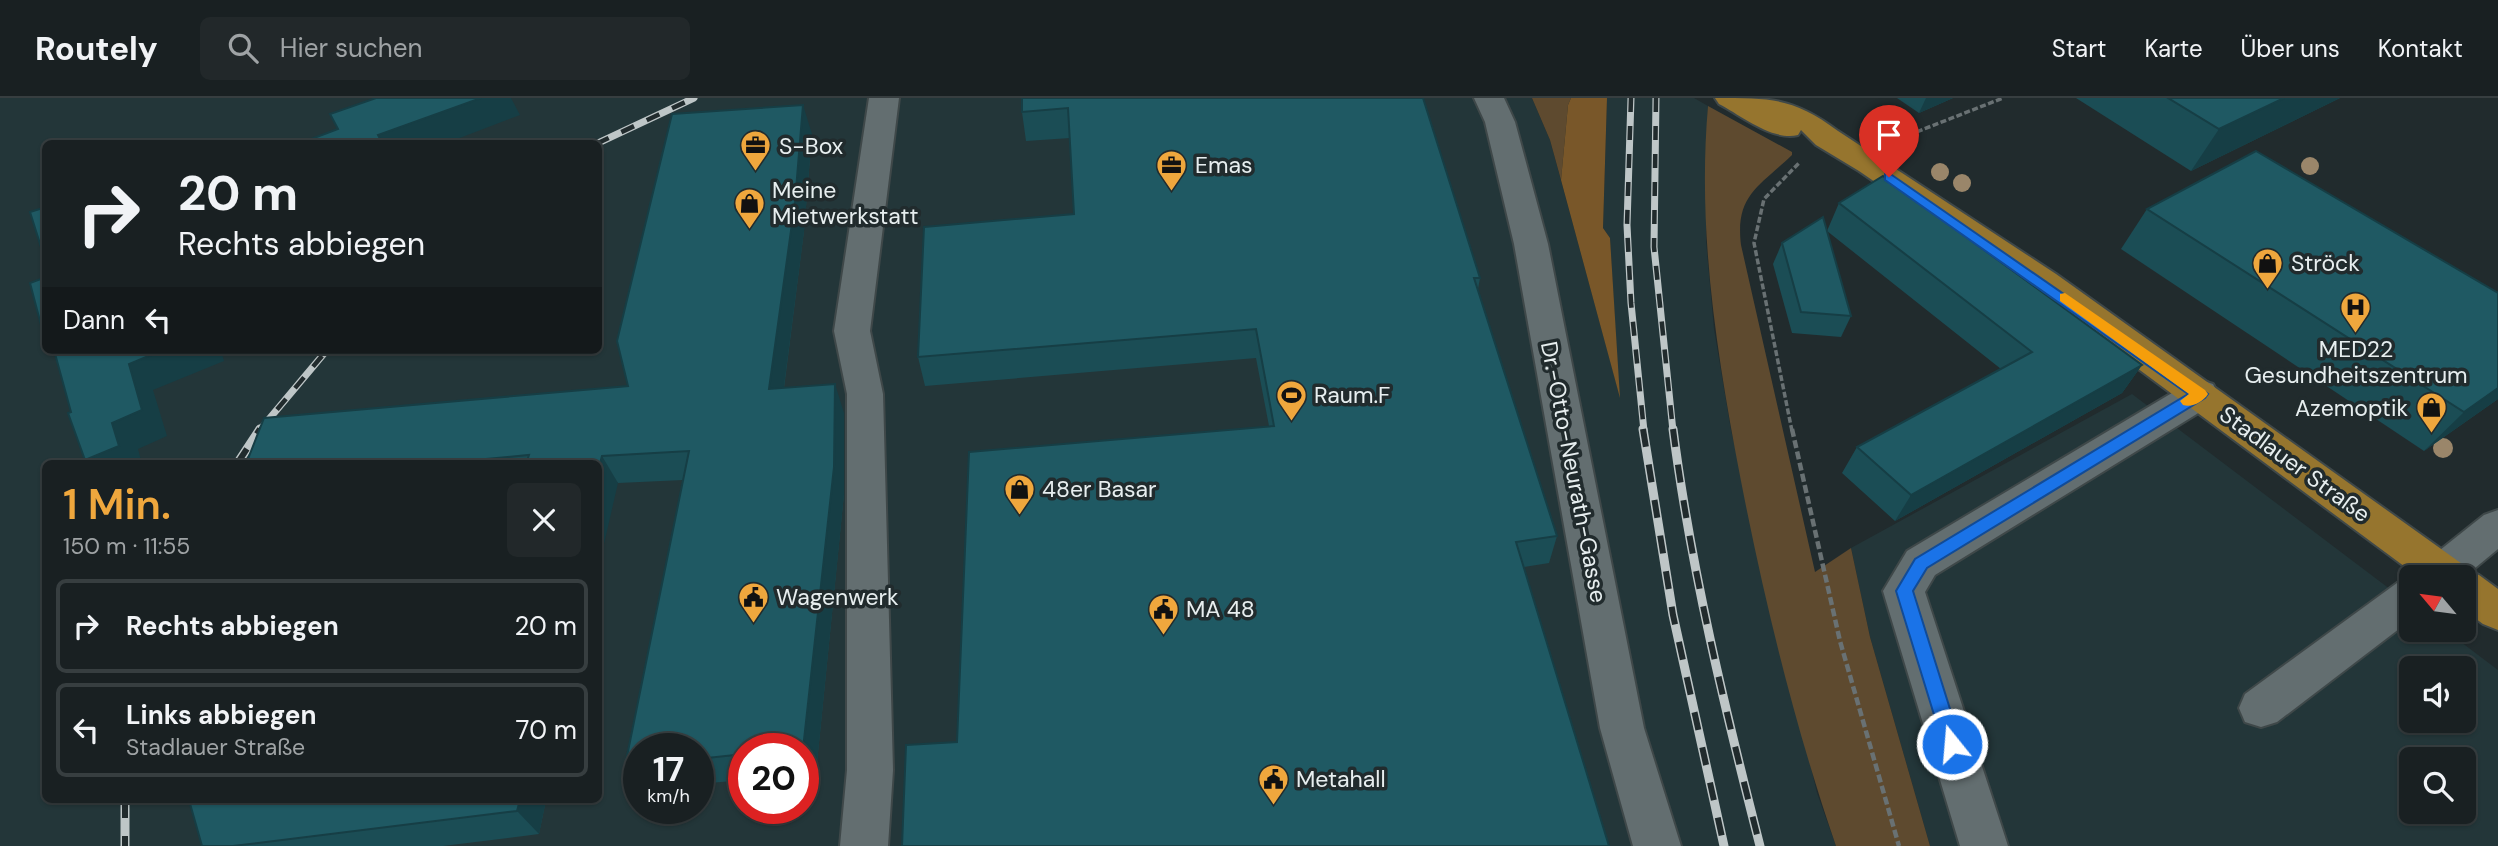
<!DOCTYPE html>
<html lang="de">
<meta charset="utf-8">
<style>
:root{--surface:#192022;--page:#22282a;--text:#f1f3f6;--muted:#9fa3a5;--line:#373e40;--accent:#efa73d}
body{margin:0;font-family:"DM Sans",sans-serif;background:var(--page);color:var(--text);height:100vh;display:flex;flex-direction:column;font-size:26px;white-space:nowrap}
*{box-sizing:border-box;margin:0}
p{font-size:23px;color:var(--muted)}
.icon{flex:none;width:38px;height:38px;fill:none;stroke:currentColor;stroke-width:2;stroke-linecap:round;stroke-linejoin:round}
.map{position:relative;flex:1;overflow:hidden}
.details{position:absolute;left:42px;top:362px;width:560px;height:343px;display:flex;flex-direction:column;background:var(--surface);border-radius:10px;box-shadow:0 2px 5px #0004,0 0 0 2px var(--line)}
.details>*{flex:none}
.guide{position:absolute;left:42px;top:42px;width:560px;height:214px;border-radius:10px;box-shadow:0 2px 5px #0004,0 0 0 2px var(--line);background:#192022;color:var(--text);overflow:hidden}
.needle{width:46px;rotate:299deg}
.tools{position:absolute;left:2399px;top:467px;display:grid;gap:14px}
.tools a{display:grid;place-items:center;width:77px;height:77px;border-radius:10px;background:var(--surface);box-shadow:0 2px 5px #0004,0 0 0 2px var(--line);font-size:35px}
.speed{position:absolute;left:623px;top:635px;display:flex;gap:14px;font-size:35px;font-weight:700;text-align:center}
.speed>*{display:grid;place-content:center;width:91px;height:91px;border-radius:50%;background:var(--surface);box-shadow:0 2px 5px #0004,0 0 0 2px var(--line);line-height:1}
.speed small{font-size:18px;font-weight:400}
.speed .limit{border:10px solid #d22;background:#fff;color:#111}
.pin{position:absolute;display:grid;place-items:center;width:60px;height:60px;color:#fff;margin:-72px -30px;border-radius:50% 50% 50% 0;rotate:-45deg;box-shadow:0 0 7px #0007}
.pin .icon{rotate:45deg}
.me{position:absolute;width:77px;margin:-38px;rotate:343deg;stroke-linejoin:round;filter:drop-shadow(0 0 5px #0008)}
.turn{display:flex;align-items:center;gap:24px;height:147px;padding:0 21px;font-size:32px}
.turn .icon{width:91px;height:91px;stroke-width:2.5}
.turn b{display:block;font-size:49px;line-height:60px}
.then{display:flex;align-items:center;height:66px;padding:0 21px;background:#0003;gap:14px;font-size:26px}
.round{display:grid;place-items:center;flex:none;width:74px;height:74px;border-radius:10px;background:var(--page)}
.head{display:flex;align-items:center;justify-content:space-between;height:119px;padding:0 21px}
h1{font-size:42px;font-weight:600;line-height:52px;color:var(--accent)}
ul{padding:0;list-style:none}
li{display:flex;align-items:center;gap:21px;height:94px;margin:0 14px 10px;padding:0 7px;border:4px solid var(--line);border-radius:10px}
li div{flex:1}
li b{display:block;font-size:26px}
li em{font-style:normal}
header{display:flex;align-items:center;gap:42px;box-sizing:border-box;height:98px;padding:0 35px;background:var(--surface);border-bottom:2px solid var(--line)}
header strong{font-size:33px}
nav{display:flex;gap:38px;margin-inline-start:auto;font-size:24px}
.search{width:490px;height:63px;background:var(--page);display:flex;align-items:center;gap:18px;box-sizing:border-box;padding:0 24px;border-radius:10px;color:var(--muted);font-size:26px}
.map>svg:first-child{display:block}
.built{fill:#233639;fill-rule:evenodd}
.green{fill:#5e4a2f}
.forest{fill:#795729}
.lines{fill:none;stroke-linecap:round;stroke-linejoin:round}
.minor-casing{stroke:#3f4849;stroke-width:4}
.major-casing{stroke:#3f4849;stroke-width:4}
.path-far1{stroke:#697173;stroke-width:3.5;stroke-dasharray:6 2.5;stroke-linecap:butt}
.path{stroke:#697173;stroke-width:4.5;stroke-dasharray:8 3.5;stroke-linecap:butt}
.minor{fill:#636e70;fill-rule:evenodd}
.major{fill:#96752e;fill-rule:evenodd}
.rail-far1-casing{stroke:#bec6c7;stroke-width:7}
.rail-casing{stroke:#bec6c7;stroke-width:9}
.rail-far1{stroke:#212b2d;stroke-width:4.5;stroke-dasharray:14;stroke-linecap:butt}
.rail{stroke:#212b2d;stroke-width:6;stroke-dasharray:18;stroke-linecap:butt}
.tree{fill:#9a866a}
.wall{fill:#1b4d55}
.shaded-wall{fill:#163e45}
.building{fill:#1f5963;stroke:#163e45;stroke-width:2}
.route{fill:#1a73e8;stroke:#114b97;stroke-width:2}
.slow{fill:#f59e0b}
.labels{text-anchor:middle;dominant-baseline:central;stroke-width:7;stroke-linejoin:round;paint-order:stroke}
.poi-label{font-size:23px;fill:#e7eeef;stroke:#212b2d;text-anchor:start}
.street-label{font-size:23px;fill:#e7eeef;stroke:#212b2d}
</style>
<header>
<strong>Routely</strong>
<div class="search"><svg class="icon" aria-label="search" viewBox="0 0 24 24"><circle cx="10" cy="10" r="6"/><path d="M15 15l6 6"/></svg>Hier suchen</div>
<nav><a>Start</a><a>Karte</a><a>Über uns</a><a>Kontakt</a></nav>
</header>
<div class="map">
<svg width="2498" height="748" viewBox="0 0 2498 748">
<rect width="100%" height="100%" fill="#212b2d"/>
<!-- built -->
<g class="built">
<path d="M 0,0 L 1532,0 L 1550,42 L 1619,295 L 1610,140 L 1603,130 L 1607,0 L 1694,0 L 1708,8 L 1706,143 L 1714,231 L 1731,332 L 1817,695 L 1836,748 L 0,748 ZM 46,46 L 598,46 L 598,252 L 46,252 ZM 46,366 L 598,366 L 598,702 L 46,702 ZM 639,651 L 698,651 L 698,710 L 639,710 ZM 744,651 L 803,651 L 803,710 L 744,710 Z"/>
<path d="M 2132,296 L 2411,507 L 2412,532 L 2445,532 L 2498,572 L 2498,748 L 1930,748 L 1870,539 L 1851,450 ZM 2412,570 L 2464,570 L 2464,623 L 2412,623 ZM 2412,662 L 2464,662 L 2464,714 L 2412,714 Z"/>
</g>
<!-- green -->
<g class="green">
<path d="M 1532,0 L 1571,0 L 1568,7 L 1561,82 L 1550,42 Z"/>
<path d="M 1708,8 L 1792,54 L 1792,57 C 1759,89 1735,97 1741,147 L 1815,474 L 1851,450 L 1870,539 L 1930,748 L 1836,748 C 1795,629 1765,506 1741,383 C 1717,258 1697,134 1708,8 Z"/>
</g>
<!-- forest -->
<path class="forest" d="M 1571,0 L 1607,0 L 1603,130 L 1610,140 L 1620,300 L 1561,82 L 1568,7 Z"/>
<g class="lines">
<defs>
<g id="minor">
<path d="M 869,0 L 899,0 L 870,233 L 883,296 L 893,672 L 888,748 L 840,748 L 847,672 L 847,296 L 834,233 Z"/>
<path d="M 1474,0 L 1504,0 L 1515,24 L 1548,146 L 1644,630 L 1681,748 L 1633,748 L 1600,630 L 1514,146 L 1485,24 Z"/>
<path d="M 2200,282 L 2213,286 L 2218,296 L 2213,306 L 1935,477 L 1925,494 L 2008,748 L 1960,748 L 1883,493 L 1907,453 L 2187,286 Z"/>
<path d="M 2498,412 L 2498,451 L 2463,480 L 2414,480 L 2420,468 L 2484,417 Z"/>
<path d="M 2412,480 L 2412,521 L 2277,624 L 2261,629 L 2245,624 L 2239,610 L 2245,596 L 2397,485 Z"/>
</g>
<path id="major" d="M 1715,0 C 1772,0 1794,0 1838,33 L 2056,176 L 2465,468 L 2468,473 L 2479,477 L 2498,491 L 2498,532 L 2483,526 L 2464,512 L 2464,480 L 2420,480 L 2032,192 L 1859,73 L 1816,47 L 1801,32 L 1798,37 C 1772,43 1742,18 1719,6 Z"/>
</defs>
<!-- minor casing -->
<use href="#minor" class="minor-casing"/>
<!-- major casing -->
<use href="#major" class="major-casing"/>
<!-- path-far1 -->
<g class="path-far1">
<path d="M 1901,40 L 2003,0"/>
<path d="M 1792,333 L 1754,145 L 1764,101 L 1800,64"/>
</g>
<!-- path -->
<path class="path" d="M 1792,331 L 1840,543 L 1899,748"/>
<!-- minor -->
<use href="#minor" class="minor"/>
<!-- major -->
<use href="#major" class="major"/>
<defs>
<g id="rail-far1">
<path d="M 1631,0 L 1627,127 L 1631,205 L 1644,333"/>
<path d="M 1656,0 L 1654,149 L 1673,333"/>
<path d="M 596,46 L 694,0"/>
<path d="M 259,333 L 327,252"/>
</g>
<g id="rail">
<path d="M 1643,331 L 1673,517 L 1724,748"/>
<path d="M 1673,331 C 1691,472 1725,611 1760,748"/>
<path d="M 237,366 L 260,331"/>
<path d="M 125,702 L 125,748"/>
</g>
</defs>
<!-- rail-far1 casing -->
<use href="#rail-far1" class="rail-far1-casing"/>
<!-- rail casing -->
<use href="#rail" class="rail-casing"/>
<!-- rail-far1 -->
<use href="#rail-far1" class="rail-far1"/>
<!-- rail -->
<use href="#rail" class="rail"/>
</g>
<!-- trees -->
<g class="tree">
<circle cx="2310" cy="68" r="9"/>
<circle cx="1940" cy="74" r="9"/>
<circle cx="1962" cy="85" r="9"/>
<circle cx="2443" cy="350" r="10"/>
</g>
<!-- wall -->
<g class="wall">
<path d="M 1022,0 L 1423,0 L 1480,180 L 1478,191 L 1557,438 L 1549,465 L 1524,469 L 957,644 L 1269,328 L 1256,260 L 925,288 L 918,259 L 1074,116 L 1070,40 L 1026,43 L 1022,14 Z"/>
<path d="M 1897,0 L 1953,0 L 1919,15 Z"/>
<path d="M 2076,0 L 2340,0 L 2191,73 Z"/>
<path d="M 812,36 L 804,133 L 784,290 L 844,315 L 844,396 L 816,675 L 803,676 L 803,651 L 744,651 L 744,682 L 698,686 L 698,651 L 639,651 L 639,686 L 625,668 L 683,382 L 618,385 L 598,366 L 246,366 L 628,288 Z"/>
<path d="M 1839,105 L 2142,267 L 2122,295 L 1895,423 L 1842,375 L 1857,349 L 2001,271 L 1827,133 Z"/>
<path d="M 2147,111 L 2498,301 L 2424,353 L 2121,151 Z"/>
<path d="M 1782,145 L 1851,218 L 1841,239 L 1792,235 L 1773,166 Z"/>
<path d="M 546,702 L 539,736 L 443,748 L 202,748 Z"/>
</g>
<!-- shaded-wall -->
<g class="shaded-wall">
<path d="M 481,0 L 511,0 L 520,17 L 444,46 L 383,46 L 378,37 Z"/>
<path d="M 1926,0 L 1953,0 L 1919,15 Z"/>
<path d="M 2284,0 L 2340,0 L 2191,73 L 2219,31 Z"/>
<path d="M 803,7 L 812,36 L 804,133 L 780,319 L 769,291 Z"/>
<path d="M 163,252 L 221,252 L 224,263 L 153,292 L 167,338 L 138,351 L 142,366 L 88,366 L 85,362 L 112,325 L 129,266 Z"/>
<path d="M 2142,267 L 2122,295 L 1895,423 L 1911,397 Z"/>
<path d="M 835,286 L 844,315 L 844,396 L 816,675 L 803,651 Z"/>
<path d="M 2498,290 L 2498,301 L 2424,353 L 2464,314 Z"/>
<path d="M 602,358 L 618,385 L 598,472 L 598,373 Z"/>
<path d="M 520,702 L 546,702 L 539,736 L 517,713 Z"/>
</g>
<!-- building -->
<g class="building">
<path d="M 376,0 L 481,0 L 378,37 L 383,46 L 298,46 L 338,31 L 330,16 Z"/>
<path d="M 1022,0 L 1423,0 L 1480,180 L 1474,180 L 1557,438 L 1516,444 L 1609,748 L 902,748 L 906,647 L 957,644 L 969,354 L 1274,328 L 1256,231 L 918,259 L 924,129 L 1074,116 L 1068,10 L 1022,14 Z"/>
<path d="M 2168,0 L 2284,0 L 2219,31 Z"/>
<path d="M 803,7 L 795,104 L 769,291 L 835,286 L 834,369 L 803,651 L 744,651 L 744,656 L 698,661 L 698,651 L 639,651 L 639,666 L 625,668 L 689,353 L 602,358 L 598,373 L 598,366 L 526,366 L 529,357 L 433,366 L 246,366 L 264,320 L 628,288 L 617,243 L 672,16 Z"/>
<path d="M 2256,53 L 2498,195 L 2498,290 L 2464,314 L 2147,111 Z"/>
<path d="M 1883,78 L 2142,267 L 1911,397 L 1857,349 L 2032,254 L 1839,105 Z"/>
<path d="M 46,109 L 46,165 L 30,114 Z"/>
<path d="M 1823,119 L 1851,218 L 1801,214 L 1782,145 Z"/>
<path d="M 46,179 L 46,225 L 41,227 L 30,185 Z"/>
<path d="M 54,252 L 163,252 L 129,266 L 142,312 L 112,325 L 119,348 L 85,362 L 68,315 L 71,314 Z"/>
<path d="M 189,702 L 520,702 L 517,713 L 233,748 L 202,748 Z"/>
</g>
<!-- route -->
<path class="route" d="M 1889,75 L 2208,296 L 2205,300 L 1927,470 L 1913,493 L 1961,646 L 1958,652 L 1952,654 L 1945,652 L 1943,646 L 1896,493 L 1915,461 L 2188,296 L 1885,82 L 1885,76 Z"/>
<!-- slow -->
<path class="slow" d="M 2065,195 L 2205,292 L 2208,296 C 2203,304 2192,310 2183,307 L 2180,303 L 2189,296 L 2060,203 L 2060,196 Z"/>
<!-- icons -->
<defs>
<symbol id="office-pin" viewBox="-11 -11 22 30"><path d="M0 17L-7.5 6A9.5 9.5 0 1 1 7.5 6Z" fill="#efa73d" stroke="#212b2d"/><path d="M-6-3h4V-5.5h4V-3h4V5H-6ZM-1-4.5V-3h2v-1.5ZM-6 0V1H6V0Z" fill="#111"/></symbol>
<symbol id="shop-pin" viewBox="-11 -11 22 30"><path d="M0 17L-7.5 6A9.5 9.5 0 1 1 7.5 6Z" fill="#efa73d" stroke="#212b2d"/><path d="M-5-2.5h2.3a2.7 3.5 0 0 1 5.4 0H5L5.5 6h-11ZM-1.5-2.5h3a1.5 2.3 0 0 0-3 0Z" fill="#111"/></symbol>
<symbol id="hospital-pin" viewBox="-11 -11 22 30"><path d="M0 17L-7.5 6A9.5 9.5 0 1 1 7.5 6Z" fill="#efa73d" stroke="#212b2d"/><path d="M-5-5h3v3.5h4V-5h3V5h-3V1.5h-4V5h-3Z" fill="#111"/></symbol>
<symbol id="stadium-pin" viewBox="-11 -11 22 30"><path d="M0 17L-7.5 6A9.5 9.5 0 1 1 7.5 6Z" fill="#efa73d" stroke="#212b2d"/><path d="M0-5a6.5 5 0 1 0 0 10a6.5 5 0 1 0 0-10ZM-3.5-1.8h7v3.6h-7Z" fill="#111"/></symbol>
<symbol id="civic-pin" viewBox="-11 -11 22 30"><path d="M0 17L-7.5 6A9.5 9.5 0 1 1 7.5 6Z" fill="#efa73d" stroke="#212b2d"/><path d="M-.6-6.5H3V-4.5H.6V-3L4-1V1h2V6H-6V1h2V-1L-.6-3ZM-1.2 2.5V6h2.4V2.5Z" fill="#111"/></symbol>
</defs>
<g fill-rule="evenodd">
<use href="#office-pin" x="738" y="30" width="35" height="47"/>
<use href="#office-pin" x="1154" y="50" width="35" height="47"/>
<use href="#shop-pin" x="732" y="88" width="35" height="47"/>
<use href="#shop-pin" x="2250" y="148" width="35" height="47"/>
<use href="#hospital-pin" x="2338" y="192" width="35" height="47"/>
<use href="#stadium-pin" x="1274" y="280" width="35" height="47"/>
<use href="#shop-pin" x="2414" y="292" width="35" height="47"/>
<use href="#shop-pin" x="1002" y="374" width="35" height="47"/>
<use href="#civic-pin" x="736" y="482" width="35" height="47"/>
<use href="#civic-pin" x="1146" y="494" width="35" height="47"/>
<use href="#civic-pin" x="1256" y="664" width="35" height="47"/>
</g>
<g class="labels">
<!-- poi labels -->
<g class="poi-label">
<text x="779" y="48">S-Box</text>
<text x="1195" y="67">Emas</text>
<text x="772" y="92">Meine<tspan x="772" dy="26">Mietwerkstatt</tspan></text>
<text x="2291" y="165">Ströck</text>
<text x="2356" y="251" text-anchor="middle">MED22<tspan x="2356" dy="26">Gesundheitszentrum</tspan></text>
<text x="1314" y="297">Raum.F</text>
<text x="2408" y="310" text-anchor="end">Azemoptik</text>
<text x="1042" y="391">48er Basar</text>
<text x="776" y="499">Wagenwerk</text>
<text x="1186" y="511">MA 48</text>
<text x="1296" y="681">Metahall</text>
</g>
<!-- street labels -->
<g class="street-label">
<text transform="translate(2295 366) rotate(36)">Stadlauer Straße</text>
<text transform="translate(1574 374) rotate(79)">Dr.-Otto-Neurath-Gasse</text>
</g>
</g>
</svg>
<div class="tools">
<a><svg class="needle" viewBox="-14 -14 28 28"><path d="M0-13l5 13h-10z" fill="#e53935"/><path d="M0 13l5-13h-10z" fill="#9fa3a5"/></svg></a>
<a><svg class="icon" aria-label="sound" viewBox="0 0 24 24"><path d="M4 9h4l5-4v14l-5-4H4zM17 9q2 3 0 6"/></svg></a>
<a><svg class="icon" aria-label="search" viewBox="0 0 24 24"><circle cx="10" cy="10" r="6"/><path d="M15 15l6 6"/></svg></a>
</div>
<div class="speed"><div>17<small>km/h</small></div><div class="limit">20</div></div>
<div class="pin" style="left:1889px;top:79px;background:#d93025"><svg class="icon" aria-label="arrive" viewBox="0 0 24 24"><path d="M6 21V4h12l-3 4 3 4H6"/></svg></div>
<svg class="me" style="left:1952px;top:646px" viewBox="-20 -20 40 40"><circle r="17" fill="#1a73e8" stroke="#fff" stroke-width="3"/><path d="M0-11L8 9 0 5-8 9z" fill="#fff"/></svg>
<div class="guide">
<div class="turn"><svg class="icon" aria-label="right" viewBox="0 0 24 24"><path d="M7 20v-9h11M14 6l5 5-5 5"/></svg><div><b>20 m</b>Rechts abbiegen</div></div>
<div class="then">Dann<svg class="icon" aria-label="left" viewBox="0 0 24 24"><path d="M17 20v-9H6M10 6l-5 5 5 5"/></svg></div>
</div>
<section class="details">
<div class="head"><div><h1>1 Min.</h1><p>150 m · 11:55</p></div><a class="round"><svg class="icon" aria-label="close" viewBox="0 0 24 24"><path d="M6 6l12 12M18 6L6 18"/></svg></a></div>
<ul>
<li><svg class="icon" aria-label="right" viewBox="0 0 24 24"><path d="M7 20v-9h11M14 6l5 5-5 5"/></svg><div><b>Rechts abbiegen</b></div><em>20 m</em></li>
<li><svg class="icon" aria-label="left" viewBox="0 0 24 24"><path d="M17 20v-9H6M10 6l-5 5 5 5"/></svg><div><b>Links abbiegen</b><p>Stadlauer Straße</p></div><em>70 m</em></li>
</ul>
</section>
</div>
